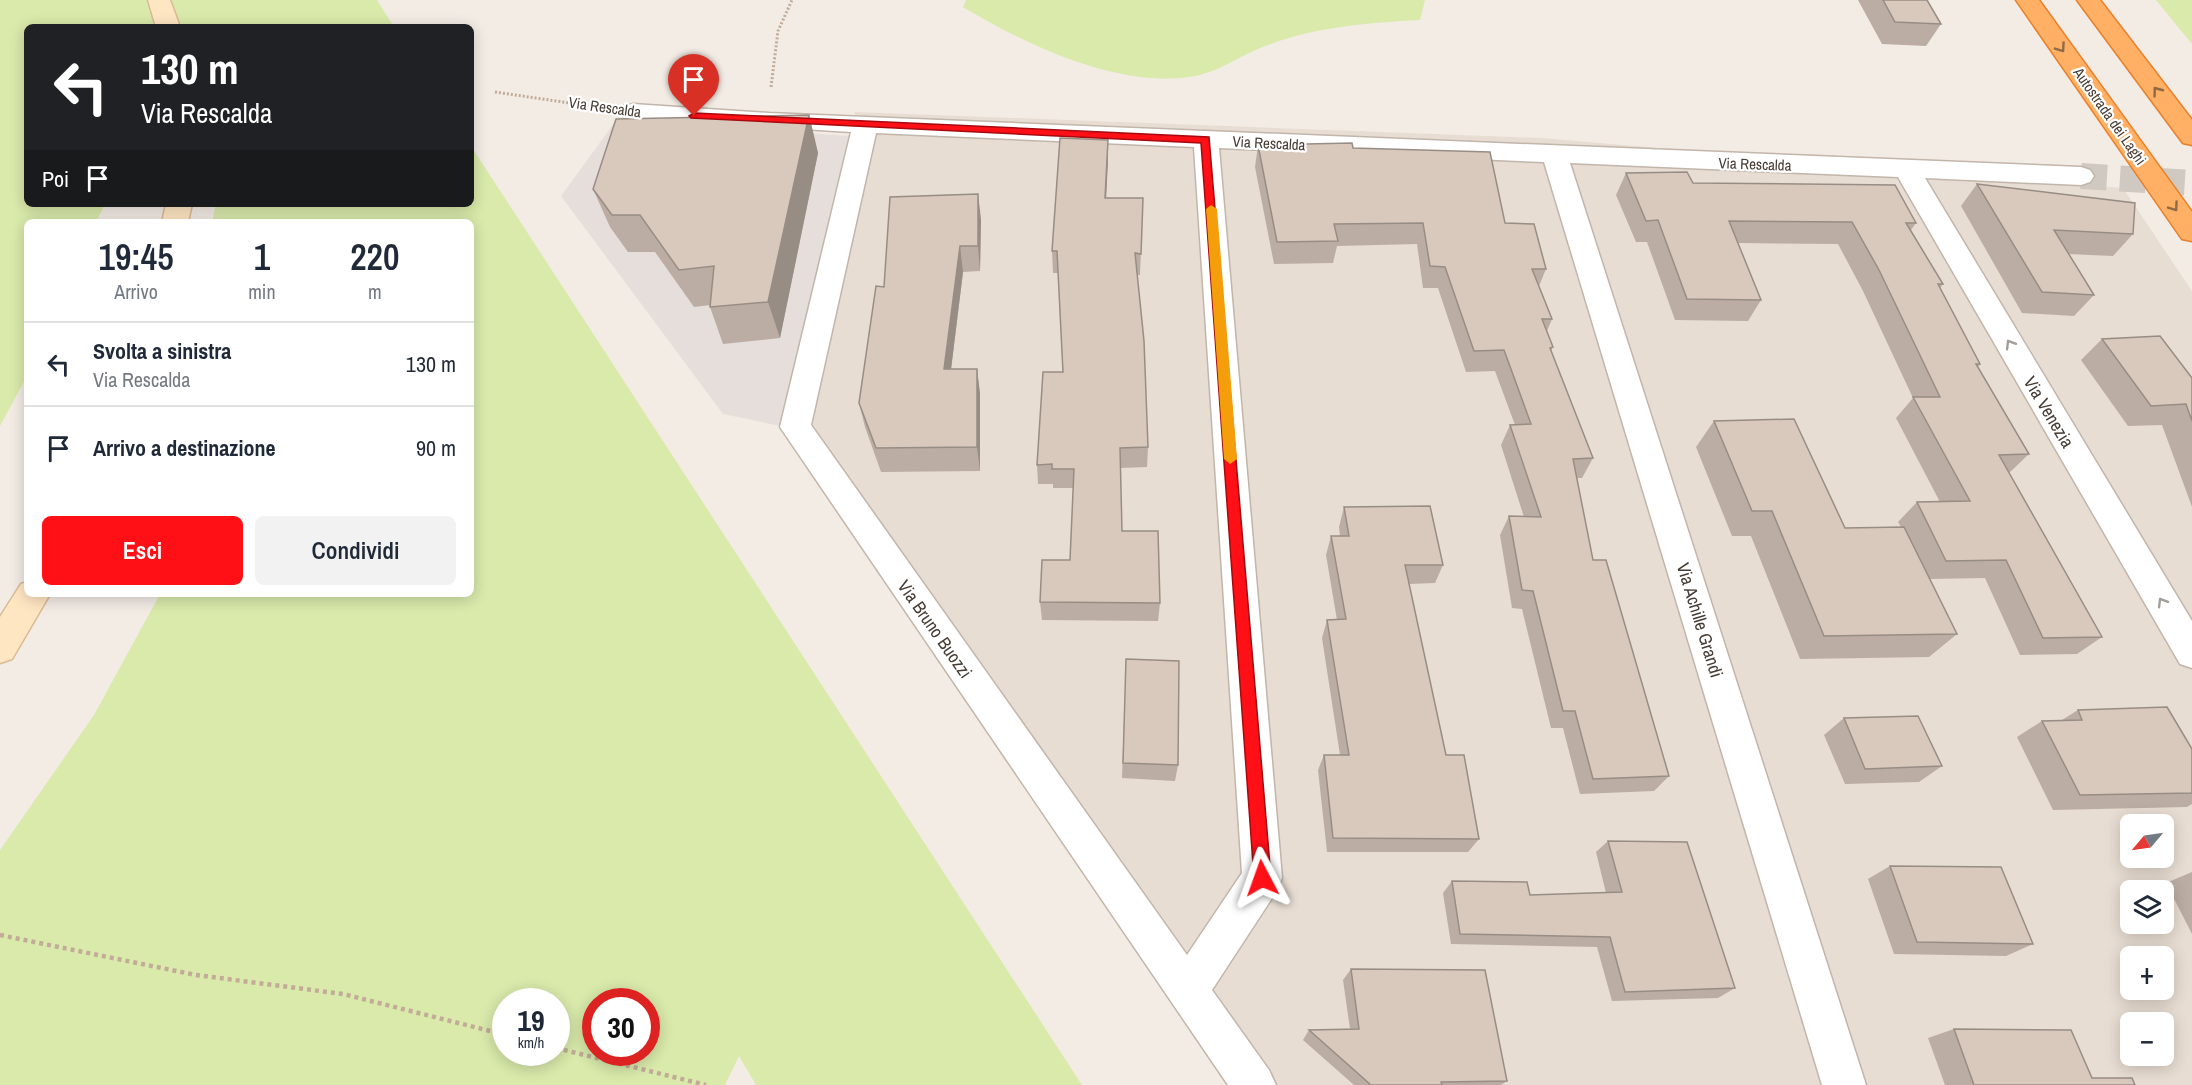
<!DOCTYPE html>
<html lang="it">
<meta charset="utf-8">
<style>
:root{--surface:#fff;--page:#f2f2f3;--text:#1f2937;--muted:#747a83;--line:#e0e1e3;--accent:#ff1017}
body{margin:0;font-family:"Archivo Narrow",sans-serif;background:var(--page);color:var(--text);height:100vh;display:flex;flex-direction:column;font-size:22px;white-space:nowrap}
*{box-sizing:border-box;margin:0}
p{font-size:20px;color:var(--muted)}
.icon{flex:none;width:33px;height:33px;fill:none;stroke:currentColor;stroke-width:2;stroke-linecap:round;stroke-linejoin:round}
.map{position:relative;flex:1;overflow:hidden}
.side{position:absolute;left:24px;top:219px;width:450px;height:378px;display:flex;flex-direction:column;background:var(--surface);border-radius:9px;box-shadow:0 3px 15px #0003}
.side>*{flex:none}
.guide{position:absolute;left:24px;top:24px;width:450px;height:183px;border-radius:9px;box-shadow:0 3px 15px #0003;background:#202124;color:#fff;overflow:hidden}
.needle{width:39px;rotate:241deg}
.buttons{position:absolute;left:2120px;top:814px;display:grid;gap:12px}
.buttons a{display:grid;place-items:center;width:54px;height:54px;border-radius:9px;background:var(--surface);box-shadow:0 3px 15px #0003;font-size:30px}
.speed{position:absolute;left:492px;top:988px;display:flex;gap:12px;font-size:30px;font-weight:700;text-align:center}
.speed>*{display:grid;place-content:center;width:78px;height:78px;border-radius:50%;background:var(--surface);box-shadow:0 3px 15px #0003;line-height:1}
.speed small{font-size:15px;font-weight:400}
.speed .limit{border:9px solid #d22;background:#fff;color:#111}
.pin{position:absolute;display:grid;place-items:center;width:51px;height:51px;color:#fff;margin:-62px -26px;border-radius:50% 50% 50% 0;rotate:-45deg;box-shadow:0 0 6px #0007}
.pin .icon{rotate:45deg}
.me{position:absolute;width:66px;margin:-33px;rotate:356deg;stroke-linejoin:round;filter:drop-shadow(0 0 4px #0008)}
.turn{display:flex;align-items:center;gap:21px;height:126px;padding:0 18px;font-size:27px}
.turn .icon{width:78px;height:78px;stroke-width:2.5}
.turn b{display:block;font-size:42px;line-height:51px}
.then{display:flex;align-items:center;height:57px;padding:0 18px;background:#0003;gap:12px;font-size:22px}
.eta{display:flex;justify-content:space-evenly;align-items:center;height:102px;text-align:center}
.eta b{font-size:36px;font-weight:600;line-height:42px}
.button{display:flex;gap:12px;margin-top:auto;padding:12px 18px}
.button a{flex:1;height:69px;border-radius:9px;background:var(--accent);color:#fff;font-size:24px;font-weight:600;line-height:69px;text-align:center}
.button a+a{background:var(--page);color:var(--text)}
ul{padding:0;list-style:none}
li{display:flex;align-items:center;gap:18px;height:84px;padding:0 18px;border-top:2px solid var(--line)}
li div{flex:1}
li b{display:block;font-size:22px}
li em{font-style:normal}
.map>svg:first-child{display:block}
.residential{fill:#e8ddd2;fill-rule:evenodd}
.industrial{fill:#e5deda}
.green{fill:#d9eaab;fill-rule:evenodd}
.lines{fill:none;stroke-linecap:round;stroke-linejoin:round}
.street-tunnel{stroke:#d0c9c2;stroke-width:26;stroke-dasharray:26 13;stroke-linecap:butt}
.street-casing{stroke:#c2b5aa;stroke-width:3}
.secondary-casing{stroke:#d9bb94;stroke-width:3}
.highway-casing{stroke:#e6802c;stroke-width:3}
.path-far1{stroke:#c2ab97;stroke-width:3;stroke-dasharray:2 2;stroke-linecap:butt}
.path{stroke:#c2ab97;stroke-width:4.5;stroke-dasharray:4 4;stroke-linecap:butt}
.street{fill:#fff;fill-rule:evenodd}
.secondary{fill:#ffe6c3;fill-rule:evenodd}
.highway{fill:#ffb064;fill-rule:evenodd}
.wall{fill:#bbada3}
.shaded-wall{fill:#988d84}
.building{fill:#d9c9bd;stroke:#988d84;stroke-width:1.5}
.oneway{stroke:#906a47}
.oneway2{stroke:#a29e9a}
.route{fill:#ff1017;stroke:#a60a0f;stroke-width:1.5}
.slow{fill:#f59e0b}
.labels{text-anchor:middle;dominant-baseline:central;stroke-width:4.5;stroke-linejoin:round;paint-order:stroke}
.far-street-label{font-size:15px;fill:#463c34;stroke:#fff}
.street-label{font-size:18px;fill:#463c34;stroke:#fff}
</style>
<div class="map">
<svg width="2192" height="1085" viewBox="0 0 2192 1085">
<rect width="100%" height="100%" fill="#f3ece5"/>
<!-- residential -->
<path class="residential" d="M 855,112 L 1542,138 L 2123,188 L 2192,291 L 2192,1085 L 1252,1085 L 785,427 ZM 2130,825 L 2163,825 L 2163,858 L 2130,858 ZM 2130,891 L 2163,891 L 2163,924 L 2130,924 ZM 2130,957 L 2163,957 L 2163,990 L 2130,990 ZM 2130,1023 L 2163,1023 L 2163,1056 L 2130,1056 Z"/>
<!-- industrial -->
<path class="industrial" d="M 617,119 L 849,136 L 785,427 L 723,414 L 561,196 Z"/>
<!-- green -->
<g class="green">
<path d="M 0,0 L 377,0 L 394,27 L 27,27 L 27,204 L 105,204 L 96,222 L 27,222 L 27,376 L 0,426 Z"/>
<path d="M 966,0 L 1425,0 L 1420,20 C 1365,23 1312,27 1260,48 C 1236,58 1215,74 1189,77 C 1117,88 1024,44 963,7 Z"/>
<path d="M 2156,0 L 2192,0 L 2192,44 Z"/>
<path d="M 471,146 L 1082,1085 L 756,1085 L 739,1056 L 725,1085 L 0,1085 L 0,850 L 94,715 L 160,594 L 471,594 L 471,222 L 212,222 L 216,204 L 471,204 ZM 506,1002 L 556,1002 L 556,1053 L 506,1053 ZM 596,1002 L 646,1002 L 646,1053 L 596,1053 Z"/>
</g>
<g class="lines">
<!-- street-tunnel -->
<path class="street-tunnel" d="M 2081,176 L 2192,183"/>
<defs>
<path id="street" d="M 633,104 L 769,113 L 2081,167 L 2090,170 L 2094,176 L 2090,182 L 2081,185 L 1925,178 L 2192,621 L 2192,668 L 2180,664 L 1898,177 L 1570,163 L 1866,1085 L 1822,1085 L 1544,162 L 1219,148 L 1282,878 L 1276,892 L 1212,990 L 1269,1070 L 1276,1085 L 1228,1085 L 780,427 L 851,132 L 624,118 L 621,112 L 624,106 ZM 876,133 L 1194,147 L 1242,873 L 1187,955 L 811,425 Z"/>
<g id="secondary">
<path d="M 148,0 L 170,0 L 180,27 L 156,27 Z"/>
<path d="M 166,204 L 192,204 L 188,222 L 162,222 Z"/>
<path d="M 27,582 L 27,594 L 50,594 L 12,659 L 0,663 L 0,617 L 21,584 Z"/>
</g>
<g id="highway">
<path d="M 2016,0 L 2039,0 L 2192,212 L 2192,241 L 2182,239 Z"/>
<path d="M 2077,0 L 2100,0 L 2192,120 L 2192,145 L 2183,143 Z"/>
</g>
</defs>
<!-- street casing -->
<use href="#street" class="street-casing"/>
<!-- secondary casing -->
<use href="#secondary" class="secondary-casing"/>
<!-- highway casing -->
<use href="#highway" class="highway-casing"/>
<!-- path-far1 -->
<g class="path-far1">
<path d="M 771,87 L 778,31 L 792,0"/>
<path d="M 495,92 L 597,107"/>
</g>
<!-- path -->
<g class="path">
<path d="M 0,935 L 196,975 L 343,994 L 506,1035"/>
<path d="M 556,1048 L 706,1085"/>
</g>
<!-- street -->
<use href="#street" class="street"/>
<!-- secondary -->
<use href="#secondary" class="secondary"/>
<!-- highway -->
<use href="#highway" class="highway"/>
</g>
<!-- wall -->
<g class="wall">
<path d="M 1858,0 L 1927,0 L 1941,24 L 1926,46 L 1882,44 Z"/>
<path d="M 809,115 L 818,153 L 780,338 L 723,344 L 710,307 L 710,305 L 694,307 L 655,252 L 628,252 L 610,227 L 593,189 Z"/>
<path d="M 1108,140 L 1106,198 L 1143,198 L 1140,275 L 1137,275 L 1148,447 L 1147,467 L 1120,468 L 1122,531 L 1160,603 L 1158,621 L 1042,620 L 1040,602 L 1070,560 L 1073,488 L 1053,488 L 1053,484 L 1038,484 L 1037,465 L 1063,372 L 1058,273 L 1053,273 L 1052,251 Z"/>
<path d="M 1258,145 L 1353,148 L 1505,223 L 1546,269 L 1539,286 L 1552,319 L 1547,331 L 1553,347 L 1551,351 L 1593,458 L 1582,478 L 1577,478 L 1593,560 L 1669,776 L 1654,791 L 1580,794 L 1563,728 L 1551,728 L 1522,609 L 1512,608 L 1500,535 L 1509,516 L 1524,517 L 1501,445 L 1510,425 L 1515,425 L 1495,371 L 1466,372 L 1438,288 L 1423,288 L 1417,244 L 1337,246 L 1333,263 L 1274,264 L 1255,167 Z"/>
<path d="M 1626,173 L 1693,183 L 1916,223 L 1911,230 L 1943,284 L 1940,288 L 1980,364 L 1978,367 L 2029,454 L 2009,473 L 2102,637 L 2077,654 L 2020,655 L 1985,578 L 1930,579 L 1957,634 L 1929,657 L 1800,659 L 1751,536 L 1732,536 L 1696,447 L 1714,421 L 1845,528 L 1901,527 L 1898,522 L 1917,502 L 1940,502 L 1896,418 L 1913,398 L 1863,291 L 1838,244 L 1738,243 L 1761,300 L 1748,321 L 1675,320 L 1647,242 L 1636,242 L 1616,195 Z"/>
<path d="M 1977,184 L 2133,234 L 2113,256 L 2068,254 L 2094,295 L 2074,316 L 2022,313 L 1961,206 Z"/>
<path d="M 981,219 L 980,271 L 963,272 L 951,369 L 977,369 L 980,394 L 980,471 L 881,472 L 865,427 L 859,403 L 884,287 Z"/>
<path d="M 2102,339 L 2192,378 L 2192,507 L 2162,425 L 2128,426 L 2081,360 Z"/>
<path d="M 1344,507 L 1443,565 L 1435,583 L 1409,584 L 1446,755 L 1479,839 L 1468,852 L 1327,852 L 1318,770 L 1324,755 L 1340,755 L 1322,638 L 1327,620 L 1337,620 L 1326,555 L 1331,536 L 1340,536 L 1339,527 Z"/>
<path d="M 1126,659 L 1178,765 L 1175,781 L 1122,778 Z"/>
<path d="M 2078,710 L 2192,749 L 2192,804 L 2187,807 L 2053,810 L 2017,737 L 2042,721 L 2062,720 Z"/>
<path d="M 1844,718 L 1942,766 L 1919,782 L 1845,784 L 1824,735 Z"/>
<path d="M 1608,841 L 1735,988 L 1718,998 L 1612,1001 L 1597,947 L 1451,944 L 1443,893 L 1452,881 L 1530,895 L 1606,893 L 1596,852 Z"/>
<path d="M 1890,866 L 2033,944 L 2006,956 L 1894,954 L 1868,879 Z"/>
<path d="M 2192,872 L 2192,934 L 2166,883 Z"/>
<path d="M 1351,969 L 1507,1081 L 1501,1085 L 1354,1085 L 1303,1040 L 1309,1030 L 1350,1029 L 1343,980 Z"/>
<path d="M 1954,1029 L 2092,1078 L 2135,1085 L 1945,1085 L 1928,1038 Z"/>
</g>
<!-- shaded-wall -->
<g class="shaded-wall">
<path d="M 809,115 L 818,153 L 780,338 L 768,302 Z"/>
<path d="M 1108,140 L 1108,162 L 1105,219 L 1105,198 Z"/>
<path d="M 978,194 L 981,219 L 980,271 L 978,246 Z"/>
<path d="M 960,246 L 963,272 L 948,394 L 944,369 Z"/>
<path d="M 977,369 L 980,394 L 980,471 L 977,447 Z"/>
</g>
<!-- building -->
<g class="building">
<path d="M 1883,0 L 1927,0 L 1941,24 L 1895,22 Z"/>
<path d="M 809,115 L 768,302 L 710,307 L 714,266 L 679,270 L 640,215 L 612,215 L 593,189 L 616,119 Z"/>
<path d="M 1060,138 L 1108,140 L 1105,198 L 1143,198 L 1141,254 L 1135,253 L 1144,341 L 1148,447 L 1120,448 L 1122,531 L 1158,531 L 1160,603 L 1040,602 L 1042,560 L 1070,560 L 1074,469 L 1052,469 L 1052,464 L 1037,465 L 1043,372 L 1063,372 L 1057,251 L 1052,251 Z"/>
<path d="M 1352,143 L 1353,148 L 1490,152 L 1505,223 L 1534,224 L 1546,269 L 1532,269 L 1552,319 L 1542,319 L 1553,347 L 1550,348 L 1593,458 L 1573,459 L 1593,560 L 1606,560 L 1669,776 L 1593,779 L 1575,711 L 1563,711 L 1533,591 L 1522,590 L 1509,516 L 1541,517 L 1510,425 L 1531,424 L 1504,350 L 1474,351 L 1445,267 L 1430,266 L 1423,223 L 1334,224 L 1338,241 L 1277,242 L 1258,145 Z"/>
<path d="M 1687,172 L 1693,183 L 1895,185 L 1916,223 L 1906,223 L 1943,284 L 1938,284 L 1980,364 L 1976,364 L 2029,454 L 1999,455 L 2102,637 L 2043,638 L 2006,560 L 1946,561 L 1917,502 L 1970,501 L 1913,397 L 1940,397 L 1879,270 L 1852,222 L 1729,221 L 1761,300 L 1687,299 L 1658,220 L 1646,221 L 1626,173 Z"/>
<path d="M 1977,184 L 2135,203 L 2133,234 L 2054,230 L 2094,295 L 2042,292 Z"/>
<path d="M 978,194 L 978,246 L 960,246 L 944,369 L 977,369 L 977,447 L 876,448 L 859,403 L 876,286 L 884,287 L 890,197 Z"/>
<path d="M 2160,336 L 2192,378 L 2192,421 L 2186,404 L 2151,406 L 2102,339 Z"/>
<path d="M 1794,419 L 1845,528 L 1904,527 L 1957,634 L 1824,636 L 1772,511 L 1752,511 L 1714,421 Z"/>
<path d="M 1430,506 L 1443,565 L 1405,565 L 1446,755 L 1464,755 L 1479,839 L 1333,838 L 1324,755 L 1349,755 L 1327,620 L 1346,619 L 1331,536 L 1349,536 L 1344,507 Z"/>
<path d="M 1126,659 L 1179,661 L 1178,765 L 1123,763 Z"/>
<path d="M 2167,707 L 2192,749 L 2192,793 L 2080,795 L 2042,721 L 2082,720 L 2078,710 Z"/>
<path d="M 1918,716 L 1942,766 L 1865,769 L 1844,718 Z"/>
<path d="M 1608,841 L 1687,842 L 1735,988 L 1625,992 L 1610,937 L 1460,934 L 1452,881 L 1527,882 L 1530,895 L 1622,892 Z"/>
<path d="M 1890,866 L 2001,867 L 2033,944 L 1917,942 Z"/>
<path d="M 1351,969 L 1485,970 L 1507,1081 L 1441,1082 L 1442,1085 L 1371,1085 L 1309,1030 L 1359,1029 Z"/>
<path d="M 1954,1029 L 2071,1030 L 2092,1078 L 2132,1078 L 2135,1085 L 1974,1085 Z"/>
</g>
<!-- one-way arrows -->
<defs><path id="oneway-chevron" d="M-2-3.5L2.5 0L-2 3.5" fill="none" stroke-width="1.6" stroke-linecap="round" stroke-linejoin="round" transform="scale(1.5)"/></defs>
<g class="oneway">
<use href="#oneway-chevron" transform="translate(2061 48) rotate(55)"/>
<use href="#oneway-chevron" transform="translate(2157 91) rotate(-127)"/>
<use href="#oneway-chevron" transform="translate(2174 207) rotate(55)"/>
</g>
<g class="oneway2">
<use href="#oneway-chevron" transform="translate(2010 344) rotate(-121)"/>
<use href="#oneway-chevron" transform="translate(2162 602) rotate(-121)"/>
</g>
<!-- route -->
<path class="route" d="M 694,113 L 1209,137 L 1271,878 L 1268,883 L 1262,886 L 1257,883 L 1254,878 L 1201,143 L 691,118 L 689,116 Z"/>
<!-- slow -->
<path class="slow" d="M 1211,205 L 1217,209 L 1237,459 L 1230,464 L 1224,459 L 1206,209 Z"/>
<g class="labels">
<!-- far-street labels -->
<g class="far-street-label">
<text transform="translate(605 107) rotate(8)">Via Rescalda</text>
<text transform="translate(2110 116) rotate(55)">Autostrada dei Laghi</text>
<text transform="translate(1269 143) rotate(3)">Via Rescalda</text>
<text transform="translate(1755 164) rotate(2)">Via Rescalda</text>
</g>
<!-- street labels -->
<g class="street-label">
<text transform="translate(2049 412) rotate(59)">Via Venezia</text>
<text transform="translate(1700 620) rotate(73)">Via Achille Grandi</text>
<text transform="translate(935 629) rotate(55)">Via Bruno Buozzi</text>
</g>
</g>
</svg>
<div class="buttons">
<a><svg class="needle" viewBox="-14 -14 28 28"><path d="M0-13l5 13h-10z" fill="#e53935"/><path d="M0 13l5-13h-10z" fill="#747a83"/></svg></a>
<a><svg class="icon" aria-label="layers" viewBox="0 0 24 24"><path d="M12 4l9 5-9 5-9-5zM3 14l9 5 9-5"/></svg></a>
<a>+</a>
<a>−</a>
</div>
<div class="speed"><div>19<small>km/h</small></div><div class="limit">30</div></div>
<div class="pin" style="left:694px;top:116px;background:#d93025"><svg class="icon" aria-label="arrive" viewBox="0 0 24 24"><path d="M6 21V4h12l-3 4 3 4H6"/></svg></div>
<svg class="me" style="left:1262px;top:878px" viewBox="-20 -20 40 40"><path d="M0-17L14 15 0 8-14 15z" fill="#ff1017" stroke="#fff" stroke-width="4"/></svg>
<div class="guide">
<div class="turn"><svg class="icon" aria-label="left" viewBox="0 0 24 24"><path d="M17 20v-9H6M10 6l-5 5 5 5"/></svg><div><b>130 m</b>Via Rescalda</div></div>
<div class="then">Poi<svg class="icon" aria-label="arrive" viewBox="0 0 24 24"><path d="M6 21V4h12l-3 4 3 4H6"/></svg></div>
</div>
<section class="side">
<div class="eta">
<div><b>19:45</b><p>Arrivo</p></div>
<div><b>1</b><p>min</p></div>
<div><b>220</b><p>m</p></div>
</div>
<ul>
<li><svg class="icon" aria-label="left" viewBox="0 0 24 24"><path d="M17 20v-9H6M10 6l-5 5 5 5"/></svg><div><b>Svolta a sinistra</b><p>Via Rescalda</p></div><em>130 m</em></li>
<li><svg class="icon" aria-label="arrive" viewBox="0 0 24 24"><path d="M6 21V4h12l-3 4 3 4H6"/></svg><div><b>Arrivo a destinazione</b></div><em>90 m</em></li>
</ul>
<div class="button"><a>Esci</a><a>Condividi</a></div>
</section>
</div>
